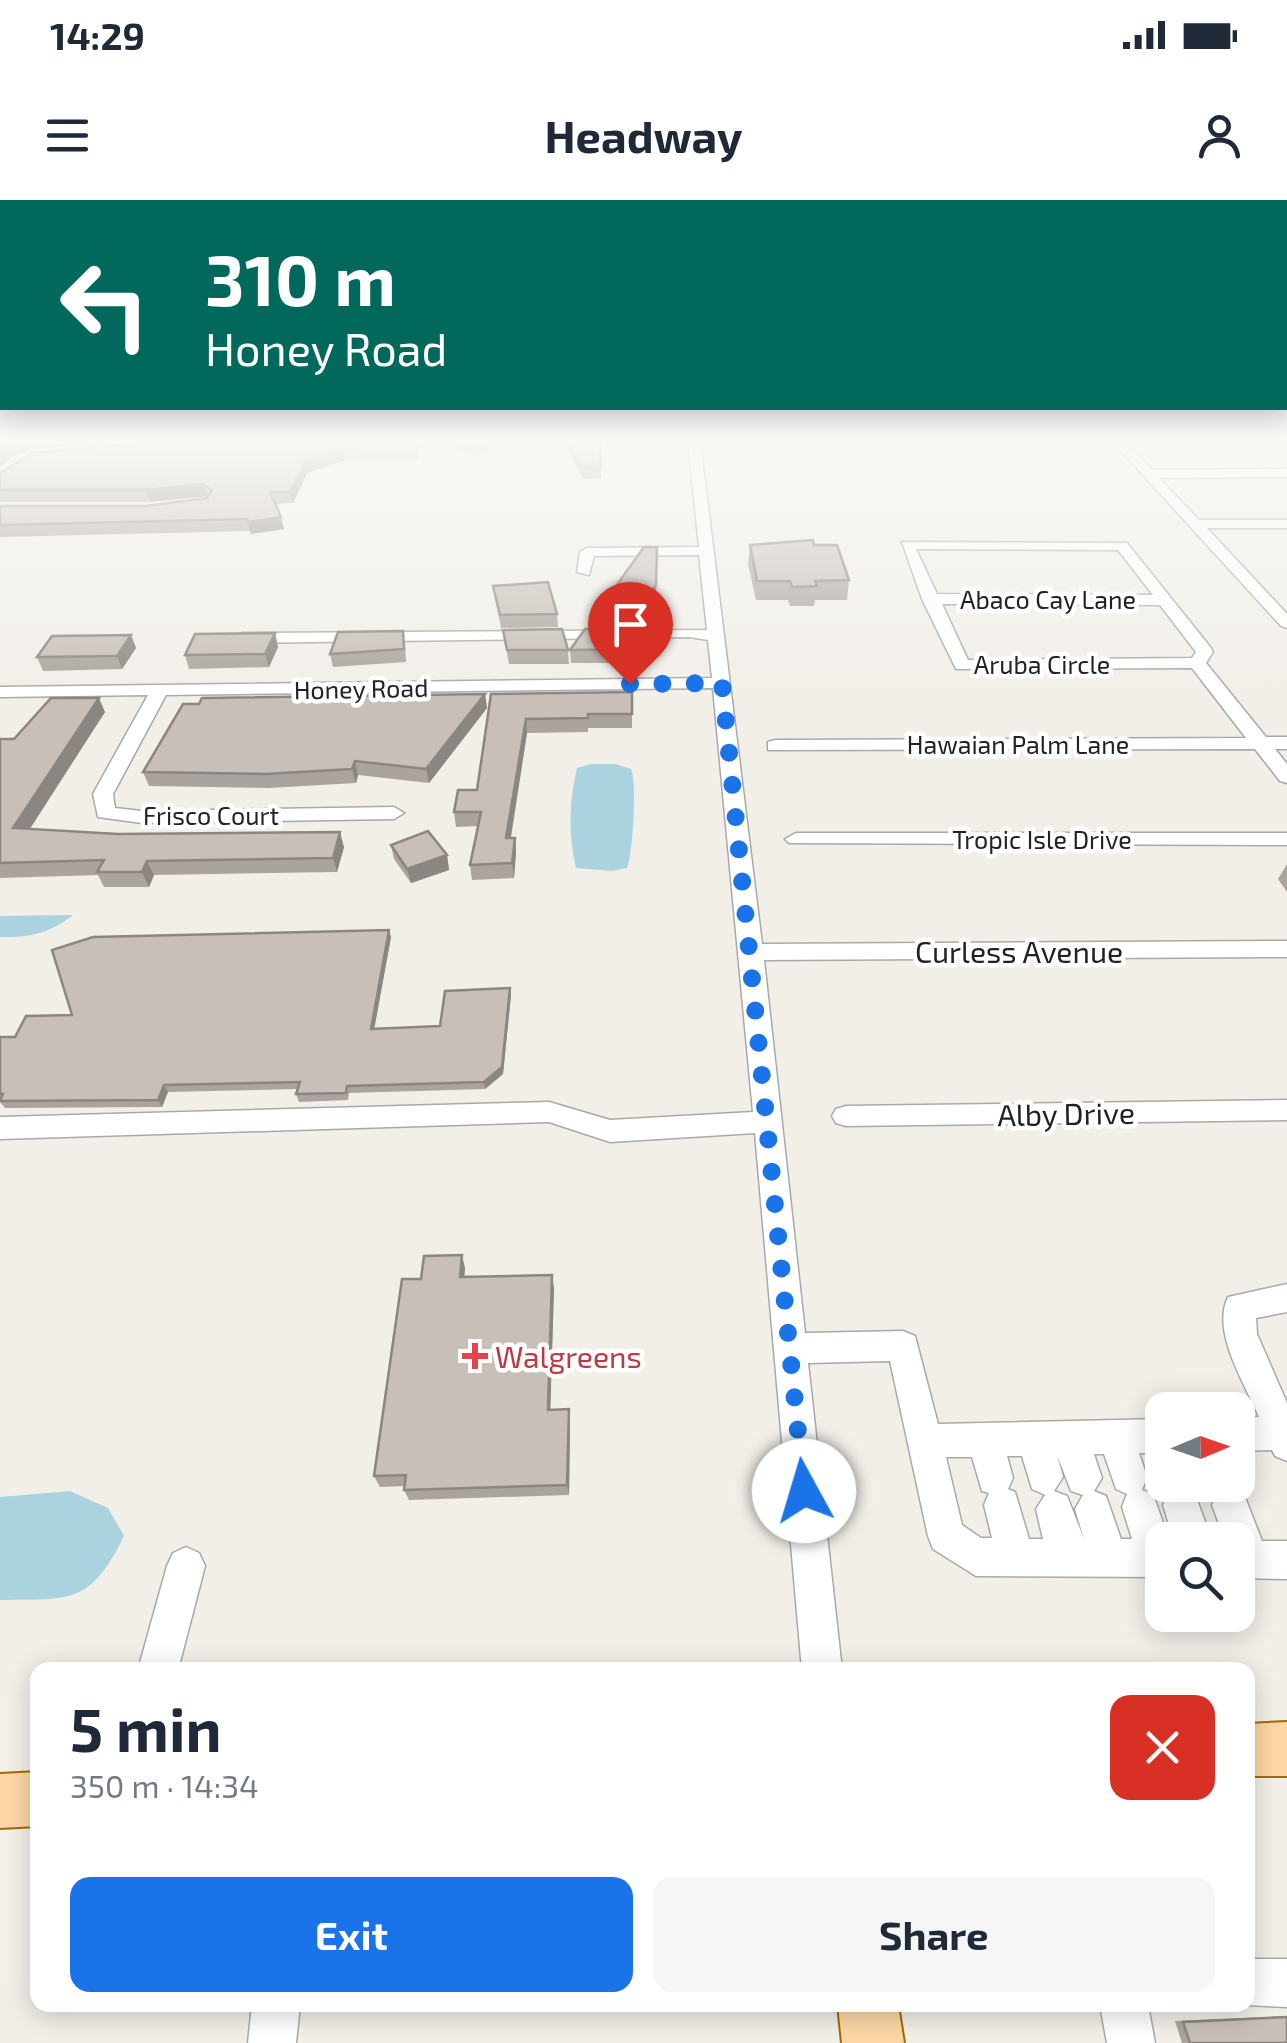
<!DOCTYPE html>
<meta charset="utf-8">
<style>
:root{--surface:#fff;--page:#f6f6f7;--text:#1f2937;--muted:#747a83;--accent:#1a73e8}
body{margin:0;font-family:"Exo 2",sans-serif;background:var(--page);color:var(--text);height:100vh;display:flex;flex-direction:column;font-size:38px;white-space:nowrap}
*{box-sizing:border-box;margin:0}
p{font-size:32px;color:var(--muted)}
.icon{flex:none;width:55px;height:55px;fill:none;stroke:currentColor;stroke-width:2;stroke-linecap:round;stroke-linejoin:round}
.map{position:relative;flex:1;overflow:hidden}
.side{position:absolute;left:30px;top:1462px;width:1225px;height:350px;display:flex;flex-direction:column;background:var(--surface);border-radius:20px;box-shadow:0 5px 25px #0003}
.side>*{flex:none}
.guide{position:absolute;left:0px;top:0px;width:1288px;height:210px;box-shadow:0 5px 25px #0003;background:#00695c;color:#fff;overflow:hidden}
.needle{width:65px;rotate:88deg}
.fabs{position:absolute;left:1145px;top:1192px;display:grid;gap:20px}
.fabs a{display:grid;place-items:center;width:110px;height:110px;border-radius:20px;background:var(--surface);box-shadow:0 5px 25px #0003;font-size:50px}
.pin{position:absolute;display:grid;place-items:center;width:85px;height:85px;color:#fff;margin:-102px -42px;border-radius:50% 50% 50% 0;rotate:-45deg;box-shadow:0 0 10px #0007}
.pin .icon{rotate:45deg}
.me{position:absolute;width:110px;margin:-55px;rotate:354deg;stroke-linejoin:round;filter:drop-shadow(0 0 8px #0008)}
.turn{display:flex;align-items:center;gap:35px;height:210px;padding:0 40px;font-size:45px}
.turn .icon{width:130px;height:130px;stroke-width:2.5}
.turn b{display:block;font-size:70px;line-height:85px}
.round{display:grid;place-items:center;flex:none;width:105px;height:105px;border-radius:20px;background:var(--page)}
.summary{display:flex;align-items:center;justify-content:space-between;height:170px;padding:0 40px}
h1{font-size:60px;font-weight:700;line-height:75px}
.button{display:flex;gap:20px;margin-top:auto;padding:20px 40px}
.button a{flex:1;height:115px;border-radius:20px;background:var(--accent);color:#fff;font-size:40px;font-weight:700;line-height:115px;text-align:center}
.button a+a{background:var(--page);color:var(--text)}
.status{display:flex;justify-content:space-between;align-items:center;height:70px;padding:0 50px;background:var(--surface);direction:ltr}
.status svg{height:28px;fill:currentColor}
header{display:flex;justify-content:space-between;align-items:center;height:130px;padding:0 40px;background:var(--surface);font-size:45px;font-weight:700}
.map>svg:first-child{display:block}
.water{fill:#aad3df}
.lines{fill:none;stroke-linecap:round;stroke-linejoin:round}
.minor-casing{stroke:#a9a9a9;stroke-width:3}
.major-casing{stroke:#a06b00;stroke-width:4}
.minor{fill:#fff;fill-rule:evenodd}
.major{fill:#fcd6a4;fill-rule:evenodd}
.wall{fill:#aba49e}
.shaded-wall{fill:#8b8681}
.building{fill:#c7bfb8;stroke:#8b8681;stroke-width:2.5}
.route{stroke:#1a73e8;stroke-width:18;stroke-dasharray:0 32.4}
.health-dot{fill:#e0444e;stroke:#fff;stroke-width:4}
.labels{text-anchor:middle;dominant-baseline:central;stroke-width:9;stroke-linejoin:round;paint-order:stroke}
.far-street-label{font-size:25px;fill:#222;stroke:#fff}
.street-label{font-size:30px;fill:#222;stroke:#fff}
.health-label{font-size:30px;fill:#be3a42;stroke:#fff;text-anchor:start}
</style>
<div class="status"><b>14:29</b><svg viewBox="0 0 49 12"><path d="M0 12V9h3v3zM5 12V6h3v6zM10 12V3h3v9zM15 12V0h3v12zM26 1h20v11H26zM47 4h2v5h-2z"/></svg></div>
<header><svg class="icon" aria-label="menu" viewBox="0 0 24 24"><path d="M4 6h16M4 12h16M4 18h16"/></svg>Headway<svg class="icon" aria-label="person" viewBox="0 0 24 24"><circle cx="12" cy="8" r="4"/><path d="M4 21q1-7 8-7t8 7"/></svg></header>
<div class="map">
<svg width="1287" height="1843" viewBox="0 0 1287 1843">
<rect width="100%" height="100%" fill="#f2efe9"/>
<!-- water -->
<g class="water">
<path d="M 591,564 L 615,564 L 631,569 C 637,582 633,652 627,668 L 612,671 L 576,668 C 568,634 569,602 577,568 Z"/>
<path d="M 73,715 C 50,733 29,738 0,737 L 0,716 Z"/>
<path d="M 70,1291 L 108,1308 L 124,1336 C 90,1405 71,1399 0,1400 L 0,1297 Z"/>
</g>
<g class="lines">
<defs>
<g id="minor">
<path d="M 688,241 L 700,241 L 762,744 L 1287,741 L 1287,757 L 764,760 L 805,1133 L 903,1131 L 915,1136 L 938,1224 L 1162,1219 L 1162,1253 L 1139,1253 L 1147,1277 L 1142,1290 L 1153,1294 L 1169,1340 L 1162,1340 L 1162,1377 L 976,1376 L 933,1349 L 928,1336 L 890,1161 L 808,1163 L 842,1470 L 802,1470 L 755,933 L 610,942 L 549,922 L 0,939 L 0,917 L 549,902 L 610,920 L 753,912 L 713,488 L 166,495 L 113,594 L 115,608 L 142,611 L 394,607 L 404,613 L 394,619 L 142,623 L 98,617 L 93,594 L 148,495 L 0,497 L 0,487 L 712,478 L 708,440 L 689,437 L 242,443 L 234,438 L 242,433 L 707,430 L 699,355 L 594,356 L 589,375 L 577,372 L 580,352 L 587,348 L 699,347 ZM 1094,1254 L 1104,1254 L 1116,1289 L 1127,1294 L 1122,1307 L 1132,1339 L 1121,1339 L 1106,1296 L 1094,1291 L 1102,1278 ZM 1057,1255 L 1071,1291 L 1083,1295 L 1075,1309 L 1084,1339 L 1067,1296 L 1054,1291 L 1063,1277 ZM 1007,1256 L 1022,1256 L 1032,1289 L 1045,1295 L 1036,1309 L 1043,1339 L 1029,1339 L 1015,1292 L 1008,1289 L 1013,1278 ZM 946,1257 L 972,1257 L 982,1291 L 989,1293 L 984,1305 L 992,1338 L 981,1338 L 962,1325 Z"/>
<path d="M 1112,241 L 1125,241 L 1152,270 L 1287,269 L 1287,277 L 1159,278 L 1199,320 L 1287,320 L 1287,328 L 1207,328 L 1287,414 L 1287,428 L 1281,426 Z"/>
<path d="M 902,342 L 1127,343 L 1211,448 L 1213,452 L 1206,463 L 1266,537 L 1287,537 L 1287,549 L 1275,549 L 1287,564 L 1287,583 L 1280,581 L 1255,549 L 768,550 L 768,542 L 775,540 L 1246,538 L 1192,468 L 956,469 L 922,399 ZM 916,349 L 1118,350 L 1153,395 L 937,394 ZM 942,404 L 1160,405 L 1196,452 L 1192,458 L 968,460 Z"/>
<path d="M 796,633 L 1287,633 L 1287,645 L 789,643 L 785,639 Z"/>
<path d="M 1287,900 L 1287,920 L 846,926 L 836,923 L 832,916 L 836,909 L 846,906 Z"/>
<path d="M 1287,1084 L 1287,1112 L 1256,1118 L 1257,1134 L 1287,1203 L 1287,1261 L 1275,1256 L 1272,1250 L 1238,1251 L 1238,1217 L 1259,1217 C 1245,1184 1211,1132 1228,1097 Z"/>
<path d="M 1181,1287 L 1194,1292 L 1212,1340 L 1174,1340 L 1163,1305 L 1168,1292 Z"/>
<path d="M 1230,1287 L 1243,1292 L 1262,1341 L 1287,1341 L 1287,1379 L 1238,1378 L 1238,1340 L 1225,1340 L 1212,1305 L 1217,1292 Z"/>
<path d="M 186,1347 L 199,1353 L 205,1366 L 178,1470 L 138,1470 L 167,1366 L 173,1353 Z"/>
<path d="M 1248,1759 L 1287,1759 L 1287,1807 L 1244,1805 L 1248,1805 Z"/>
<path d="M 252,1805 L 300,1805 L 296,1843 L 248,1843 Z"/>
<path d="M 1100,1805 L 1148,1805 L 1155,1843 L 1107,1843 Z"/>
</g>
<g id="major">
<path d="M 1287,1522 L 1287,1576 L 1248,1576 L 1248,1524 Z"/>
<path d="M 38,1572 L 38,1626 L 0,1628 L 0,1574 Z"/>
<path d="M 838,1805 L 898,1805 L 904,1843 L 842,1843 Z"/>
</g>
</defs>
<!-- minor casing -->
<use href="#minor" class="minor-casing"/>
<!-- major casing -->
<use href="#major" class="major-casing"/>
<!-- minor -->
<use href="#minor" class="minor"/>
<!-- major -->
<use href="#major" class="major"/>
</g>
<!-- wall -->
<g class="wall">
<path d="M 159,241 L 422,241 L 417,260 L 345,260 L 307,273 L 293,303 L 275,304 L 284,329 L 251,334 L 250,331 L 0,337 L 0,306 L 146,306 L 207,298 L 207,296 L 150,302 L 0,302 L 0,273 Z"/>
<path d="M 453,241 L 496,241 L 486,252 L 478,256 L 454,250 Z"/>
<path d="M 562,241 L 600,241 L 601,278 L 583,279 Z"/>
<path d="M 750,345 L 814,345 L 849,380 L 847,400 L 815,400 L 814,406 L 790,406 L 788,400 L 756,400 L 748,364 Z"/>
<path d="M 493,386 L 557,414 L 558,427 L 501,428 Z"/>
<path d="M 656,398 L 638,427 L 596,427 L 596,414 Z"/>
<path d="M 651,428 L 652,463 L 571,463 L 570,450 Z"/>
<path d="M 503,430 L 568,450 L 569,464 L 509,464 Z"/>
<path d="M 275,433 L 278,447 L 269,467 L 189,469 L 185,455 Z"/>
<path d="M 131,435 L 136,448 L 122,469 L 43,471 L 37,457 Z"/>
<path d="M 405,445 L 406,462 L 333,467 L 330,454 Z"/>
<path d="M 632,492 L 632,528 L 588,528 L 588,532 L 527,533 L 511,638 L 515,638 L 516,652 L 514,678 L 472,680 L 470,665 L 478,626 L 456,627 L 454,612 L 477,590 L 491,494 Z"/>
<path d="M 485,494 L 487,508 L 429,583 L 358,575 L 356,583 L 269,588 L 149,586 L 143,572 L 199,504 Z"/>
<path d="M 105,512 L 30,629 L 344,647 L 337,672 L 154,675 L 149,687 L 104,687 L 98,675 L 0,678 L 0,539 L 14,539 Z"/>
<path d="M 391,645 L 447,655 L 449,670 L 411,683 L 394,659 Z"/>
<path d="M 1287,664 L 1287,692 L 1278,679 Z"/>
<path d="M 391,737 L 374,828 L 440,826 L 511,795 L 503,874 L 485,889 L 349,893 L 348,900 L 299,902 L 296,894 L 298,889 L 168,892 L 162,907 L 5,908 L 0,902 L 0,837 L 15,837 L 72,815 Z"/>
<path d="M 465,1068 L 464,1077 L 554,1088 L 550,1210 L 570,1221 L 569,1295 L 409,1300 L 404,1290 L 405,1286 L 380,1287 L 374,1276 L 421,1079 Z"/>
<path d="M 1287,1816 L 1287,1843 L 1182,1843 L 1175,1821 Z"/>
</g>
<!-- shaded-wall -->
<g class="shaded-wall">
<path d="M 19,241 L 134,241 L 34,249 L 15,255 L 0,267 L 0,252 L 10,244 Z"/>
<path d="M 417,241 L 422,241 L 417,260 L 415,248 Z"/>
<path d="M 483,241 L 496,241 L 486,252 L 478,256 L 477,244 Z"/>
<path d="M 342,249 L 345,260 L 307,273 L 293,303 L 290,292 L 305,262 Z"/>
<path d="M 203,284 L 207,296 L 150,302 L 146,290 Z"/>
<path d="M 281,317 L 284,329 L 251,334 L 248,322 Z"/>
<path d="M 657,347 L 656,398 L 638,427 L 638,414 Z"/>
<path d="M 275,433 L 278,447 L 269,467 L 265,454 Z"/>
<path d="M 131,435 L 136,448 L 122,469 L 117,456 Z"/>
<path d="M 485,494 L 487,508 L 429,583 L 426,569 Z"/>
<path d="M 99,498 L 105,512 L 21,642 L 13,628 Z"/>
<path d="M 526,519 L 527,533 L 508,653 L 506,638 Z"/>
<path d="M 355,561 L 358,575 L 356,583 L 352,569 Z"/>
<path d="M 340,632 L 344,647 L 337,672 L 333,658 Z"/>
<path d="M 515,638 L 516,652 L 514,678 L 512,663 Z"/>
<path d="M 447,655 L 449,670 L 411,683 L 407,669 Z"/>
<path d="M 147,661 L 154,675 L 149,687 L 142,672 Z"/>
<path d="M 389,730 L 391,737 L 373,836 L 371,829 Z"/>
<path d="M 510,788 L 511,795 L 503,874 L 485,889 L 484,882 Z"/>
<path d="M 164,885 L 168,892 L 162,907 L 158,900 Z"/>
<path d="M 462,1055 L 465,1068 L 463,1091 L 460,1077 Z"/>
<path d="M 552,1075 L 554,1088 L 550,1221 L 548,1210 Z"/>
<path d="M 569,1209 L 570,1221 L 569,1295 L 567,1285 Z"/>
</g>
<!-- building -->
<g class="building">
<path d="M 0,241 L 19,241 L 10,244 L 0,252 Z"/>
<path d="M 159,241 L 417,241 L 415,248 L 342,249 L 305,262 L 290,292 L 270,292 L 281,317 L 248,322 L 247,319 L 0,325 L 0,306 L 146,306 L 207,298 L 212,290 L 203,284 L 146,290 L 0,290 L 0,273 L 33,253 Z"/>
<path d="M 567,241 L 600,241 L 601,266 L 582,267 Z"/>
<path d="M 813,340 L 814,345 L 837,345 L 849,380 L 815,381 L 817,386 L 792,387 L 790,381 L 757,381 L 750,345 Z"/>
<path d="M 644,347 L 657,347 L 656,385 L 638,414 L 596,414 Z"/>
<path d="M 548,382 L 557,414 L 500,415 L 493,386 Z"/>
<path d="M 651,428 L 652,449 L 570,450 L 585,429 Z"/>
<path d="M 562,429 L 568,450 L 507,450 L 503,430 Z"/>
<path d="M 403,431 L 404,449 L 330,454 L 338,432 Z"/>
<path d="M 275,433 L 265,454 L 185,455 L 195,434 Z"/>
<path d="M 131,435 L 117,456 L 37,457 L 52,436 Z"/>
<path d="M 632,492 L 632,514 L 588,514 L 588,518 L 526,519 L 506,638 L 515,638 L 512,663 L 470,665 L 481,612 L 454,612 L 458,590 L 477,590 L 491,494 Z"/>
<path d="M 485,494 L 426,569 L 355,561 L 352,569 L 265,574 L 143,572 L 183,504 L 199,504 L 202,498 Z"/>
<path d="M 51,498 L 99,498 L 13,628 L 118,634 L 340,632 L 333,658 L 147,661 L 142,672 L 97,672 L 104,660 L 0,663 L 0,539 L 14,539 Z"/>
<path d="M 428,631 L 447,655 L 407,669 L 391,645 Z"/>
<path d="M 389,730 L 371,829 L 440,826 L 445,791 L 510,788 L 502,867 L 484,882 L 347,886 L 346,893 L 296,894 L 300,882 L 164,885 L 158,900 L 0,901 L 3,894 L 0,894 L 0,837 L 15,837 L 26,816 L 72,815 L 52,750 L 93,737 Z"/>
<path d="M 462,1055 L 460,1077 L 552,1075 L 548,1210 L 569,1209 L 567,1285 L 404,1290 L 406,1275 L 374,1276 L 402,1079 L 421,1079 L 424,1056 Z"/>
<path d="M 1287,1817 L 1287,1843 L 1190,1843 L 1183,1822 Z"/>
</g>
<!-- sky -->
<linearGradient id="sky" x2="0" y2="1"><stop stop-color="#8fc0e4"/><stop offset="0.48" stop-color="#f9f8f5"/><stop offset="1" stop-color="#f9f8f5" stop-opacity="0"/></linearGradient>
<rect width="1287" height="499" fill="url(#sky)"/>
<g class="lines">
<!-- route -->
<path class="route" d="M 630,484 L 722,483 L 804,1291"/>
</g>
<!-- markers -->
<path class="health-dot" d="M470 1141h10v10h10v10h-10v10h-10v-10h-10v-10h10z"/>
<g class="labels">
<!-- far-street labels -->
<g class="far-street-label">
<text x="1048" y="399">Abaco Cay Lane</text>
<text x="1042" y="464">Aruba Circle</text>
<text transform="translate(361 488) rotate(-1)">Honey Road</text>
<text x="1018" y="544">Hawaian Palm Lane</text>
<text x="211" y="615">Frisco Court</text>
<text x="1042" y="639">Tropic Isle Drive</text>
</g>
<!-- street labels -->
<g class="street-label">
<text x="1019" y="751">Curless Avenue</text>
<text transform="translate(1066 913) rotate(-1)">Alby Drive</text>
</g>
<!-- health labels -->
<g class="health-label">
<text x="495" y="1156">Walgreens</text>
</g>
</g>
</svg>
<div class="fabs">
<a><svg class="needle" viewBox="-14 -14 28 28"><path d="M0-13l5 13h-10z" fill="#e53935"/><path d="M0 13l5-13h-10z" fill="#747a83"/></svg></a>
<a><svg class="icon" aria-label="search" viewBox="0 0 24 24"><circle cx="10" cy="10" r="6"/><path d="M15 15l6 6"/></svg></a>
</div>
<div class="pin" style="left:630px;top:484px;background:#d93025"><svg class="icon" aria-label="arrive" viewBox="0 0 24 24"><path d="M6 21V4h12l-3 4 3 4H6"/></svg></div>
<svg class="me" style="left:804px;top:1291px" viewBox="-20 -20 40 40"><circle r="19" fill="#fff"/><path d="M0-13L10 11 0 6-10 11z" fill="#1a73e8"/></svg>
<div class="guide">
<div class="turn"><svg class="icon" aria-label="left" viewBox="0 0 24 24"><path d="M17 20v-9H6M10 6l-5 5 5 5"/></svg><div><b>310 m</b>Honey Road</div></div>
</div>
<section class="side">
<div class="summary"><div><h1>5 min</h1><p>350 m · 14:34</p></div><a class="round" style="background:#d93025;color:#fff"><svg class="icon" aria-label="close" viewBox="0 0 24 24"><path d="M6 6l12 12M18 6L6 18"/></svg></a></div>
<div class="button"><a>Exit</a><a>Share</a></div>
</section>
</div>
